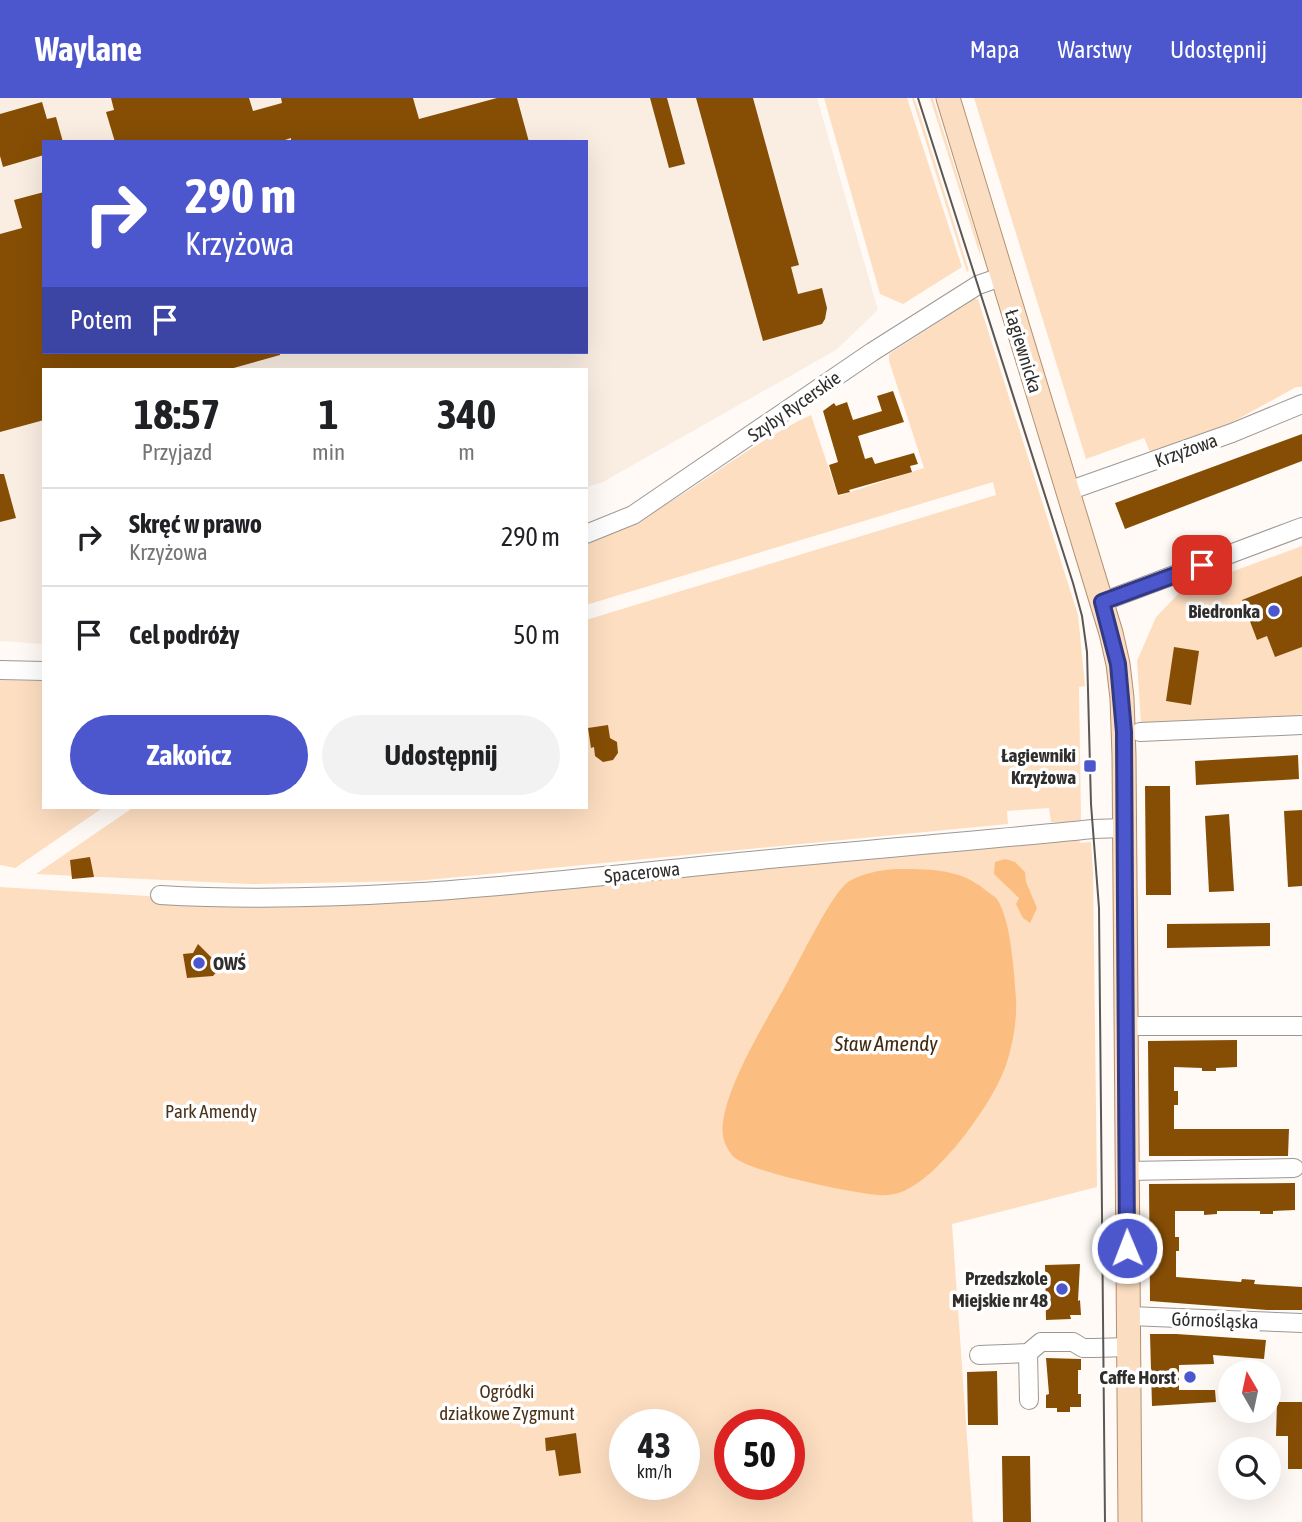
<!DOCTYPE html>
<html lang="pl">
<meta charset="utf-8">
<style>
:root{--surface:#fff;--page:#f2f2f2;--text:#202124;--muted:#757577;--line:#e0e0e0;--accent:#4d57cd}
body{margin:0;font-family:"Asap Condensed",sans-serif;background:var(--page);color:var(--text);height:100vh;display:flex;flex-direction:column;font-size:26px;white-space:nowrap}
*{box-sizing:border-box;margin:0}
p{font-size:23px;color:var(--muted)}
.icon{flex:none;width:38px;height:38px;fill:none;stroke:currentColor;stroke-width:2;stroke-linecap:round;stroke-linejoin:round}
.map{position:relative;flex:1;overflow:hidden}
.drawer{position:absolute;left:42px;top:270px;width:546px;height:441px;display:flex;flex-direction:column;background:var(--surface);border-radius:0px;box-shadow:0 7px 28px #0002}
.drawer>*{flex:none}
.guide{position:absolute;left:42px;top:42px;width:546px;height:214px;border-radius:0px;box-shadow:0 7px 28px #0002;background:#4d57cd;color:#fff;overflow:hidden}
.needle{width:46px;rotate:351deg}
.tools{position:absolute;left:1218px;top:1262px;display:grid;gap:14px}
.tools a{display:grid;place-items:center;width:63px;height:63px;border-radius:50%;background:var(--surface);box-shadow:0 7px 28px #0002;font-size:35px}
.speed{position:absolute;left:609px;top:1311px;display:flex;gap:14px;font-size:35px;font-weight:700;text-align:center}
.speed>*{display:grid;place-content:center;width:91px;height:91px;border-radius:50%;background:var(--surface);box-shadow:0 7px 28px #0002;line-height:1}
.speed small{font-size:18px;font-weight:400}
.speed .limit{border:10px solid #d22;background:#fff;color:#111}
.pin{position:absolute;display:grid;place-items:center;width:60px;height:60px;color:#fff;margin:-30px;border-radius:14px;box-shadow:0 4px 10px #0006}
.me{position:absolute;width:77px;margin:-38px;rotate:359deg;stroke-linejoin:round;filter:drop-shadow(0 0 5px #0008)}
.turn{display:flex;align-items:center;gap:24px;height:147px;padding:0 28px;font-size:32px}
.turn .icon{width:91px;height:91px;stroke-width:2.5}
.turn b{display:block;font-size:49px;line-height:60px}
.then{display:flex;align-items:center;height:66px;padding:0 28px;background:#0003;gap:14px;font-size:26px}
.eta{display:flex;justify-content:space-evenly;align-items:center;height:119px;text-align:center}
.eta b{font-size:42px;font-weight:700;line-height:49px}
.primary-button{display:flex;gap:14px;margin-top:auto;padding:14px 28px}
.primary-button a{flex:1;height:80px;border-radius:42px;background:var(--accent);color:#fff;font-size:28px;font-weight:700;line-height:80px;text-align:center}
.primary-button a+a{background:var(--page);color:var(--text)}
ul{padding:0;list-style:none}
li{display:flex;align-items:center;gap:21px;height:98px;padding:0 28px;border-top:2px solid var(--line)}
li div{flex:1}
li b{display:block;font-size:26px}
li em{font-style:normal}
header{display:flex;align-items:center;gap:42px;box-sizing:border-box;height:98px;padding:0 35px;background:var(--accent);color:#fff}
header strong{font-size:33px}
nav{display:flex;gap:38px;margin-inline-start:auto;font-size:24px}
.map>svg:first-child{display:block}
.built{fill:#faeee3;fill-rule:evenodd}
.green{fill:#fddec1;fill-rule:evenodd}
.water{fill:#fcbd80}
.building{fill:#864e05}
.lines{fill:none;stroke-linecap:round;stroke-linejoin:round}
.minor-casing{stroke:#9d9893;stroke-width:20}
.major-casing{stroke:#b29172;stroke-width:25}
.minor{stroke:#fff;stroke-width:18}
.major{stroke:#fbddc1;stroke-width:23}
.tram{stroke:#5a5755;stroke-width:2}
.route-casing{stroke:#323985;stroke-width:18}
.route{stroke:#4d57cd;stroke-width:12}
.poi-dot{fill:#4d57cd;stroke:#fff;stroke-width:2.5}
.labels{text-anchor:middle;dominant-baseline:central;stroke-width:7;stroke-linejoin:round;paint-order:stroke}
.street-label{font-size:19px;fill:#302e2c;stroke:#fff}
.poi-label{font-size:19px;font-weight:bold;fill:#302e2c;stroke:#fff;text-anchor:end}
.park-label{font-size:19px;fill:#4c3218;stroke:#fff}
.water-label{font-size:21px;font-style:italic;fill:#432a0f;stroke:#fff}
</style>
<header>
<strong>Waylane</strong>
<nav><a>Mapa</a><a>Warstwy</a><a>Udostępnij</a></nav>
</header>
<div class="map">
<svg width="1302" height="1424" viewBox="0 0 1302 1424">
<rect width="100%" height="100%" fill="#fffaf6"/>
<!-- built -->
<path class="built" d="M 0,0 L 817,0 L 878,212 L 836,252 L 601,385 L 586,389 L 586,271 L 44,271 L 44,546 L 0,543 ZM 44,44 L 586,44 L 586,254 L 44,254 Z"/>
<!-- green -->
<g class="green">
<path d="M 824,0 L 907,0 L 962,169 L 903,206 L 880,196 Z"/>
<path d="M 912,0 L 914,0 L 920,16 L 969,173 L 967,174 Z"/>
<path d="M 930,0 L 933,0 L 979,146 L 981,160 Z"/>
<path d="M 974,0 L 1302,0 L 1302,289 L 1296,289 L 1231,325 L 1150,354 L 1144,340 L 1086,361 Z"/>
<path d="M 974,201 L 978,201 L 1078,517 L 1085,588 L 1079,589 L 1081,722 L 1078,723 L 1078,727 L 1051,724 L 1049,710 L 1007,713 L 1008,726 L 416,783 L 250,786 L 36,776 L 134,709 L 586,709 L 586,522 L 996,397 L 993,384 L 586,507 L 586,444 C 670,418 733,353 811,317 L 838,398 L 924,370 L 889,263 L 889,256 Z"/>
<path d="M 1302,448 L 1302,616 L 1297,618 L 1141,625 L 1137,563 L 1156,519 L 1182,492 Z"/>
<path d="M 0,582 L 44,583 L 44,709 L 104,709 L 15,770 L 0,767 Z"/>
<path d="M 1079,741 L 1080,745 L 1091,744 L 1093,774 L 1097,1089 L 952,1126 L 973,1424 L 0,1424 L 0,789 L 245,804 L 409,804 ZM 625,1326 L 684,1326 L 684,1386 L 625,1386 ZM 730,1326 L 789,1326 L 789,1386 L 730,1386 Z"/>
</g>
<!-- water -->
<g class="water">
<path d="M 1005,761 L 1015,764 L 1025,774 L 1026,784 L 1037,810 L 1030,825 L 1023,820 L 1016,806 L 1019,800 L 994,776 L 995,764 Z"/>
<path d="M 894,771 C 926,771 959,770 984,791 C 988,794 994,798 997,801 C 1011,822 1014,874 1016,900 C 1017,923 1013,946 1006,967 C 993,1005 941,1077 904,1093 C 896,1096 887,1098 878,1097 C 851,1095 755,1075 735,1060 C 731,1057 725,1047 724,1042 C 713,1006 770,917 788,883 C 800,862 832,795 848,784 C 862,775 878,773 894,771 Z"/>
</g>
<!-- building -->
<g class="building">
<path d="M 111,0 L 249,0 L 253,13 L 282,5 L 281,0 L 413,0 L 419,21 L 497,0 L 517,0 L 529,44 L 291,44 L 291,40 L 279,44 L 115,44 L 106,14 L 114,12 Z"/>
<path d="M 650,0 L 667,0 L 685,66 L 669,70 Z"/>
<path d="M 696,0 L 753,0 L 799,167 L 791,169 L 798,196 L 822,190 L 827,210 L 825,221 L 822,226 L 763,243 Z"/>
<path d="M 42,4 L 47,21 L 56,19 L 63,44 L 44,44 L 44,57 L 3,69 L 0,58 L 0,16 Z"/>
<path d="M 44,94 L 44,254 L 280,254 L 280,257 L 230,271 L 44,271 L 44,322 L 0,334 L 0,136 L 22,130 L 14,102 Z"/>
<path d="M 893,293 L 904,324 L 858,338 L 865,361 L 872,359 L 875,366 L 914,355 L 918,366 L 910,368 L 912,374 L 849,392 L 850,394 L 838,397 L 829,367 L 838,364 L 823,313 L 834,305 L 836,308 L 847,304 L 853,322 L 882,313 L 877,298 Z"/>
<path d="M 1302,336 L 1302,363 L 1125,431 L 1115,405 Z"/>
<path d="M 0,376 L 4,376 L 16,420 L 0,424 Z"/>
<path d="M 1302,478 L 1302,549 L 1275,559 L 1267,538 L 1257,542 L 1242,502 Z"/>
<path d="M 1174,549 L 1199,553 L 1191,607 L 1166,603 Z"/>
<path d="M 608,627 L 610,640 L 617,644 L 618,655 L 613,662 L 603,664 L 595,658 L 594,649 L 591,650 L 588,630 Z"/>
<path d="M 1298,657 L 1299,681 L 1196,687 L 1195,663 Z"/>
<path d="M 1145,688 L 1170,688 L 1171,797 L 1146,797 Z"/>
<path d="M 1302,712 L 1302,788 L 1288,789 L 1284,713 Z"/>
<path d="M 1229,716 L 1234,793 L 1209,794 L 1205,718 Z"/>
<path d="M 90,759 L 94,779 L 72,781 L 70,762 Z"/>
<path d="M 1270,825 L 1270,848 L 1167,850 L 1167,826 Z"/>
<path d="M 198,846 L 214,862 L 219,871 L 213,878 L 187,880 L 183,856 L 193,855 Z"/>
<path d="M 1237,942 L 1237,969 L 1216,970 L 1216,973 L 1202,973 L 1202,970 L 1174,969 L 1174,993 L 1178,993 L 1178,1007 L 1174,1007 L 1174,1031 L 1289,1031 L 1288,1058 L 1149,1058 L 1148,943 Z"/>
<path d="M 1295,1085 L 1295,1112 L 1273,1113 L 1273,1116 L 1260,1116 L 1260,1113 L 1217,1113 L 1217,1116 L 1204,1117 L 1204,1113 L 1175,1113 L 1175,1139 L 1179,1139 L 1179,1153 L 1176,1153 L 1176,1179 L 1241,1184 L 1242,1181 L 1255,1182 L 1254,1186 L 1302,1189 L 1302,1212 L 1267,1212 L 1150,1203 L 1149,1086 Z"/>
<path d="M 1080,1166 L 1078,1203 L 1080,1202 L 1081,1217 L 1070,1217 L 1071,1221 L 1046,1222 L 1045,1167 Z"/>
<path d="M 1150,1236 L 1176,1236 L 1266,1242 L 1264,1261 L 1213,1257 L 1214,1266 L 1179,1267 L 1179,1292 L 1215,1292 L 1216,1304 L 1152,1308 Z"/>
<path d="M 1046,1260 L 1081,1261 L 1081,1272 L 1078,1272 L 1078,1296 L 1081,1296 L 1081,1309 L 1070,1309 L 1070,1314 L 1057,1314 L 1057,1310 L 1046,1310 L 1046,1297 L 1049,1296 Z"/>
<path d="M 997,1273 L 998,1327 L 968,1327 L 967,1274 Z"/>
<path d="M 1277,1304 L 1302,1304 L 1302,1371 L 1288,1371 L 1288,1338 L 1276,1338 Z"/>
<path d="M 576,1335 L 581,1375 L 559,1378 L 555,1352 L 546,1353 L 545,1340 Z"/>
<path d="M 1002,1358 L 1030,1358 L 1031,1424 L 1003,1424 Z"/>
</g>
<g class="lines">
<defs>
<g id="minor">
<path d="M 1068,393 L 1232,335 L 1302,306"/>
<path d="M 586,436 L 633,417 L 872,254 L 978,187 L 1001,179"/>
<path d="M 1102,504 L 1302,429"/>
<path d="M 0,572 L 44,573"/>
<path d="M 1140,634 L 1302,627"/>
<path d="M 160,797 C 334,807 510,788 682,770 C 819,755 957,745 1093,731 L 1124,730"/>
<path d="M 1126,928 L 1302,928"/>
<path d="M 1127,1073 L 1294,1070"/>
<path d="M 1129,1218 L 1302,1225"/>
<path d="M 1028,1255 L 1029,1302"/>
<path d="M 979,1257 L 1028,1255 L 1041,1244 L 1073,1244 L 1083,1250 L 1094,1250 L 1129,1249"/>
</g>
<path id="major" d="M 948,0 L 1111,535 L 1118,566 L 1122,600 L 1124,658 L 1130,1424"/>
</defs>
<!-- minor casing -->
<use href="#minor" class="minor-casing"/>
<!-- major casing -->
<use href="#major" class="major-casing"/>
<!-- minor -->
<use href="#minor" class="minor"/>
<!-- major -->
<use href="#major" class="major"/>
<!-- tram -->
<path class="tram" d="M 918,0 L 1073,485 L 1082,518 L 1087,554 L 1091,706 L 1099,810 L 1105,1424"/>
</g>
<g class="lines">
<defs>
<path id="route" d="M 1127,1150 L 1124,634 L 1118,566 L 1102,504 L 1202,467"/>
</defs>
<!-- route casing -->
<use href="#route" class="route-casing"/>
<!-- route -->
<use href="#route" class="route"/>
</g>
<!-- markers -->
<g class="poi-dot">
<circle cx="1274" cy="513" r="7"/>
<rect x="1083" y="661" width="14" height="14" rx="3.5"/>
<circle cx="199" cy="865" r="7"/>
<circle cx="1062" cy="1191" r="7"/>
<circle cx="1190" cy="1279" r="7"/>
</g>
<g class="labels">
<!-- street labels -->
<g class="street-label">
<text transform="translate(1024 253) rotate(73)">Łagiewnicka</text>
<text transform="translate(794 308) rotate(-35)">Szyby Rycerskie</text>
<text transform="translate(1186 352) rotate(-20)">Krzyżowa</text>
<text transform="translate(642 774) rotate(-6)">Spacerowa</text>
<text transform="translate(1215 1222) rotate(2)">Górnośląska</text>
</g>
<!-- poi labels -->
<g class="poi-label">
<text x="1260" y="513">Biedronka</text>
<text x="1076" y="657">Łagiewniki<tspan x="1076" dy="22">Krzyżowa</tspan></text>
<text x="213" y="865" text-anchor="start">OWŚ</text>
<text x="1048" y="1180">Przedszkole<tspan x="1048" dy="22">Miejskie nr 48</tspan></text>
<text x="1176" y="1279">Caffe Horst</text>
</g>
<!-- park labels -->
<g class="park-label">
<text x="211" y="1013">Park Amendy</text>
<text x="507" y="1293">Ogródki<tspan x="507" dy="22">działkowe Zygmunt</tspan></text>
</g>
<!-- water labels -->
<g class="water-label">
<text x="886" y="945">Staw Amendy</text>
</g>
</g>
</svg>
<div class="tools">
<a><svg class="needle" viewBox="-14 -14 28 28"><path d="M0-13l5 13h-10z" fill="#e53935"/><path d="M0 13l5-13h-10z" fill="#757577"/></svg></a>
<a><svg class="icon" aria-label="search" viewBox="0 0 24 24"><circle cx="10" cy="10" r="6"/><path d="M15 15l6 6"/></svg></a>
</div>
<div class="speed"><div>43<small>km/h</small></div><div class="limit">50</div></div>
<div class="pin" style="left:1202px;top:467px;background:#d93025"><svg class="icon" aria-label="arrive" viewBox="0 0 24 24"><path d="M6 21V4h12l-3 4 3 4H6"/></svg></div>
<svg class="me" style="left:1127px;top:1150px" viewBox="-20 -20 40 40"><circle r="17" fill="#4d57cd" stroke="#fff" stroke-width="3"/><path d="M0-11L8 9 0 5-8 9z" fill="#fff"/></svg>
<div class="guide">
<div class="turn"><svg class="icon" aria-label="right" viewBox="0 0 24 24"><path d="M7 20v-9h11M14 6l5 5-5 5"/></svg><div><b>290 m</b>Krzyżowa</div></div>
<div class="then">Potem<svg class="icon" aria-label="arrive" viewBox="0 0 24 24"><path d="M6 21V4h12l-3 4 3 4H6"/></svg></div>
</div>
<section class="drawer">
<div class="eta">
<div><b>18:57</b><p>Przyjazd</p></div>
<div><b>1</b><p>min</p></div>
<div><b>340</b><p>m</p></div>
</div>
<ul>
<li><svg class="icon" aria-label="right" viewBox="0 0 24 24"><path d="M7 20v-9h11M14 6l5 5-5 5"/></svg><div><b>Skręć w prawo</b><p>Krzyżowa</p></div><em>290 m</em></li>
<li><svg class="icon" aria-label="arrive" viewBox="0 0 24 24"><path d="M6 21V4h12l-3 4 3 4H6"/></svg><div><b>Cel podróży</b></div><em>50 m</em></li>
</ul>
<div class="primary-button"><a>Zakończ</a><a>Udostępnij</a></div>
</section>
</div>
